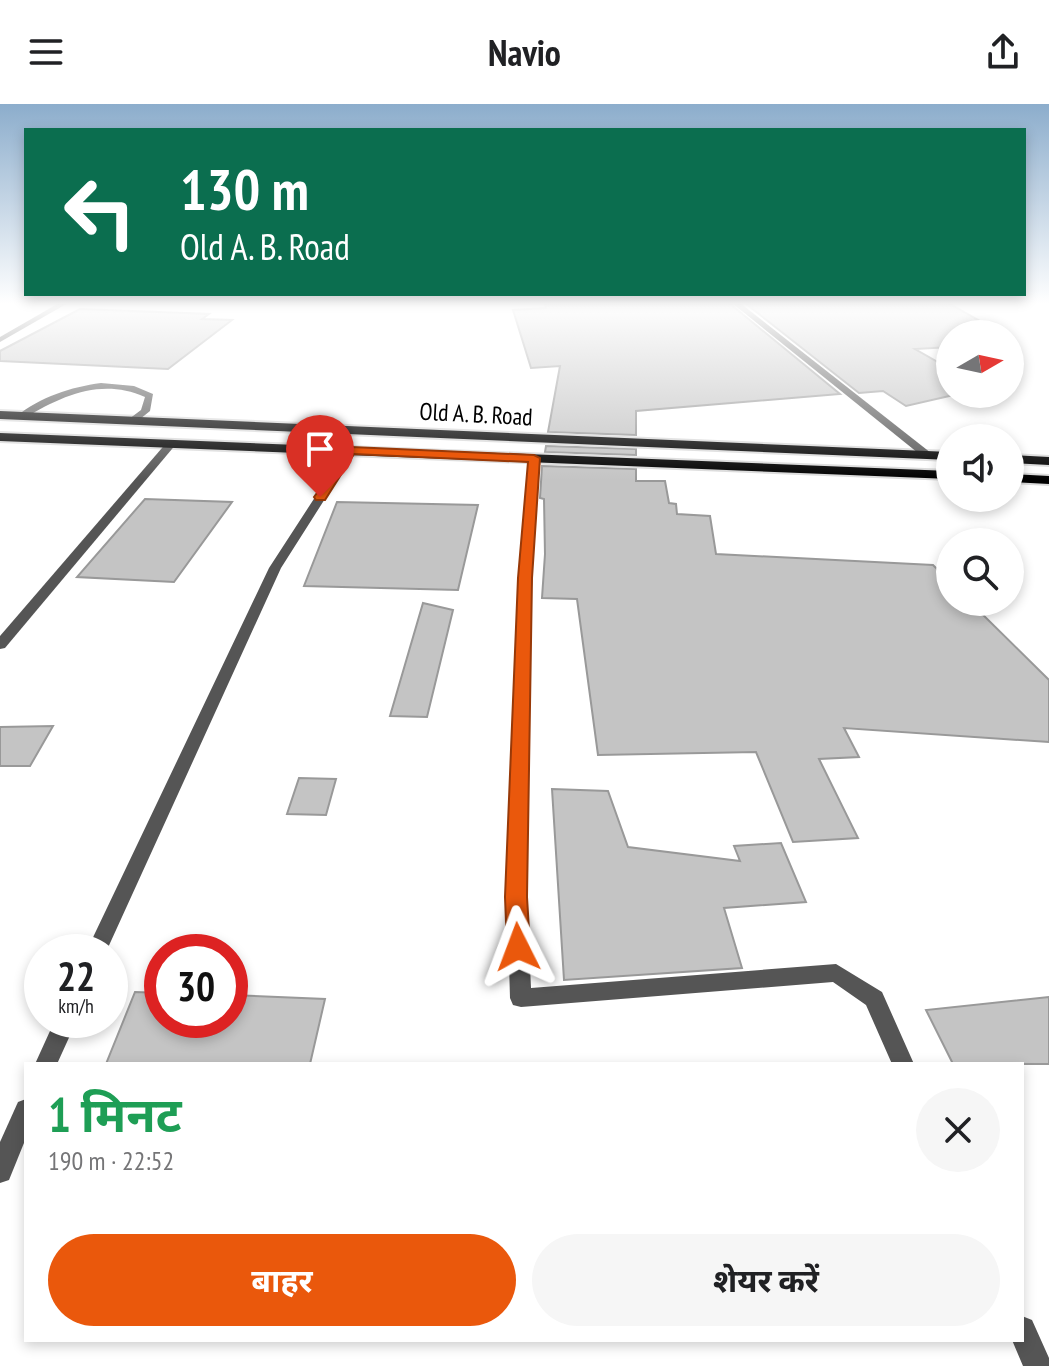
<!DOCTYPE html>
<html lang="hi">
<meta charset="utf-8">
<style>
:root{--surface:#fff;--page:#f6f6f6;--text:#202124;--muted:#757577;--accent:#ea580c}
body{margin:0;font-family:"PT Sans Narrow","Noto Sans Devanagari",sans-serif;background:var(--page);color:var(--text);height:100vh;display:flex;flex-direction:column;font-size:30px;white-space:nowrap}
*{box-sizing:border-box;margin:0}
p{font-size:26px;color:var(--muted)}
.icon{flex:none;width:44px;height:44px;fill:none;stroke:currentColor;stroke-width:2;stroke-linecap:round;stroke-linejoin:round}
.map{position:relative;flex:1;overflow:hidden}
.side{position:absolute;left:24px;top:958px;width:1000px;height:280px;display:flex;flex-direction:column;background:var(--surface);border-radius:0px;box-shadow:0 4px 12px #0003}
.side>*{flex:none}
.top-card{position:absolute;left:24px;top:24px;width:1002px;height:168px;border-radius:0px;box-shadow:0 4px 12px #0003;background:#0b6e4f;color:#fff;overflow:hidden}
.needle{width:52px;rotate:81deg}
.controls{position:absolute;left:936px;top:216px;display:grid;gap:16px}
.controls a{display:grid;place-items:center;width:88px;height:88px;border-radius:50%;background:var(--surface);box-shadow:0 4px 12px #0003;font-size:40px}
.speed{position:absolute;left:24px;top:830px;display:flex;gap:16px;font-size:40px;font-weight:700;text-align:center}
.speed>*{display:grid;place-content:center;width:104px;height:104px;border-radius:50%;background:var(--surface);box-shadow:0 4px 12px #0003;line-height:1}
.speed small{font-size:20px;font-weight:400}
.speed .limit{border:12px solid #d22;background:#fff;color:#111}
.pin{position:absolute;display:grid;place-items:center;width:68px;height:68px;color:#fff;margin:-82px -34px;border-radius:50% 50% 50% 0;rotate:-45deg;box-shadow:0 0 8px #0007}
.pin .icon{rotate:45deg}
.me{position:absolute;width:88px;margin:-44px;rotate:357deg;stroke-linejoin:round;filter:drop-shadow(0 0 6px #0008)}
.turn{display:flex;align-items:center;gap:28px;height:168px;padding:0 24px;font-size:36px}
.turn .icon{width:104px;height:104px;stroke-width:2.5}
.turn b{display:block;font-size:56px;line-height:68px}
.round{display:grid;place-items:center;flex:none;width:84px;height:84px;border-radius:42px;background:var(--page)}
.overview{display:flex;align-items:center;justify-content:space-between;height:136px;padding:0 24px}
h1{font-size:48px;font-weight:700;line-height:60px;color:#1e9e55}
.button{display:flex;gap:16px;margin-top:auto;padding:16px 24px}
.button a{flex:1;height:92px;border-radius:48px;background:var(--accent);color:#fff;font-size:32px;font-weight:700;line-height:92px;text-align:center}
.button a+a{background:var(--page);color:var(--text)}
header{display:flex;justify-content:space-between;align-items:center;height:104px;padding:0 24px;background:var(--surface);font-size:36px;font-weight:700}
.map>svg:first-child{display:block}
.building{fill:#c4c4c4;stroke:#999;stroke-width:2}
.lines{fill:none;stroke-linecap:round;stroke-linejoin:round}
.primary-casing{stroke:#dbdbdb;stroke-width:4}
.service{fill:#555;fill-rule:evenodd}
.minor{fill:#555;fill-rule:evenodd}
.primary{fill:#000;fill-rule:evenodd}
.route{fill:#ea580c;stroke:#983908;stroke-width:2}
.labels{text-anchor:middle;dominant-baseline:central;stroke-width:6;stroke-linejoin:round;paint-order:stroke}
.far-street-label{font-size:24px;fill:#000;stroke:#fff}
</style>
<header><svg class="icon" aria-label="menu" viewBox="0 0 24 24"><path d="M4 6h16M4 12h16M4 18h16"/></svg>Navio<svg class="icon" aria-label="share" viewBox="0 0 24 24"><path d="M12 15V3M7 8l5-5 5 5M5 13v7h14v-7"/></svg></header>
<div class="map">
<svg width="1049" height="1262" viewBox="0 0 1049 1262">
<rect width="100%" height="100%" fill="#fff"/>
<!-- building -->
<g class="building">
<path d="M 545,199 L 729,199 L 840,290 L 636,307 L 636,331 L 548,328 L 560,262 L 531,264 L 513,206 L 546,204 Z"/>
<path d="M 745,199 L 948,199 L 1003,230 L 950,230 L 950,243 L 915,245 L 950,265 L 950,290 L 958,290 L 906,302 L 883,287 L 859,289 Z"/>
<path d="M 80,205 L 209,210 L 202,215 L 232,216 L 168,265 L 0,257 L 0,247 Z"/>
<path d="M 546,342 L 636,345 L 636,351 L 545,348 Z"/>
<path d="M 542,362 L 636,365 L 636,377 L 665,377 L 669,399 L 676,400 L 677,410 L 710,412 L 716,450 L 933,461 L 950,478 L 950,498 L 970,498 L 1049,576 L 1049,638 L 844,624 L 859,653 L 819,655 L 858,734 L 793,738 L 756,648 L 598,651 L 577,495 L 542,494 L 545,450 L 544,395 L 540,394 Z"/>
<path d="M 145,395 L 232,398 L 174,478 L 77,473 Z"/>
<path d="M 337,398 L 478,401 L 458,486 L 304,482 Z"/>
<path d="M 423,499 L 453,506 L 427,613 L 390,612 Z"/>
<path d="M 53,622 L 30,662 L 0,662 L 0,623 Z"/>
<path d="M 299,674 L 336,675 L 326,711 L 287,710 Z"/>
<path d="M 552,685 L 608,687 L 628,743 L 740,757 L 734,742 L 781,739 L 806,798 L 724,804 L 742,864 L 564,876 Z"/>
<path d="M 135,888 L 162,889 L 162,916 L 230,916 L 230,891 L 325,895 L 310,960 L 106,960 Z"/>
<path d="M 1049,893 L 1049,960 L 953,960 L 926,906 Z"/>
</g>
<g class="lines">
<defs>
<g id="primary">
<path d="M 0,307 L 950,348 L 950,356 L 0,315 Z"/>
<path d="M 0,329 L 950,367 L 950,375 L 0,337 Z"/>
<path d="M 1010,351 L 1049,353 L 1049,361 L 1010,359 Z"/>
<path d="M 1010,370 L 1049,372 L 1049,380 L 1010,378 Z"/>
</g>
</defs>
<!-- primary casing -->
<use href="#primary" class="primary-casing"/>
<!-- service -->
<path class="service" d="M 101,279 L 134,282 L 153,290 L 150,307 L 135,319 L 129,319 L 129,315 L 141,306 L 145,293 C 102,274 63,291 25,314 L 17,312 C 40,293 71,283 101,279 Z"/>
<!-- minor -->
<g class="minor">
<path d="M 59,199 L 68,199 L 0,238 L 0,233 Z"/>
<path d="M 732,199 L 740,199 L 931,349 L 931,353 L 923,353 Z"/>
<path d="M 168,337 L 177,339 L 5,544 L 0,545 L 0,532 Z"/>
<path d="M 347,344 L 356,346 L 281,464 L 106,848 L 86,848 L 269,464 Z"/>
<path d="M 534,351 L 539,354 C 528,531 522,707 531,884 L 836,860 L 882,888 L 914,960 L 892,960 L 866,901 L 833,878 L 521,903 L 513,901 L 510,894 C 504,713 514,534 529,354 Z"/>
<path d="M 55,916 L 77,916 L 57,960 L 35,960 Z"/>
<path d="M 26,995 L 26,1034 L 9,1076 L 0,1079 L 0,1038 L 18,998 Z"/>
<path d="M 1022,1212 L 1032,1216 L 1049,1254 L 1049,1262 L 1023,1262 L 1012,1236 L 1022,1236 Z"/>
</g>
<!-- primary -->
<use href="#primary" class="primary"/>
</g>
<!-- sky -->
<linearGradient id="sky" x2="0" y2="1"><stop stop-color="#8cadcc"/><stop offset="0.53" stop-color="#fff"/><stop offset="1" stop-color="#fff" stop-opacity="0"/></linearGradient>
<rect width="1049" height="376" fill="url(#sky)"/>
<!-- route -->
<path class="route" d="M 351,343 L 534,351 L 540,354 L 532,474 L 527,793 L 530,843 L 527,850 L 518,853 L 510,850 L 507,843 L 505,793 L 518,474 L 528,358 L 354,350 L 325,396 L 316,396 L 314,393 Z"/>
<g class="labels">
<!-- far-street labels -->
<g class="far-street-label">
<text transform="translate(476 310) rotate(3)">Old A. B. Road</text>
</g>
</g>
</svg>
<div class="controls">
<a><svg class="needle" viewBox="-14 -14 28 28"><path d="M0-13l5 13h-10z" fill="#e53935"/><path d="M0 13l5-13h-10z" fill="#757577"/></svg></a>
<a><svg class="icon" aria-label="sound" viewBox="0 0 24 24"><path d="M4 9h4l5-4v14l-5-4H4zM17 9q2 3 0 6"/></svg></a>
<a><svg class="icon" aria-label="search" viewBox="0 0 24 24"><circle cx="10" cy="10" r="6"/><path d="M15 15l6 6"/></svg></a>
</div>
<div class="speed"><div>22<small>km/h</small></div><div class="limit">30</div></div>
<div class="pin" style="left:320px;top:393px;background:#d93025"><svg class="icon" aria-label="arrive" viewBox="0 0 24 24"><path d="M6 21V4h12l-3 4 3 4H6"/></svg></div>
<svg class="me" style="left:518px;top:843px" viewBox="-20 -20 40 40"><path d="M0-17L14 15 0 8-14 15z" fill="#ea580c" stroke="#fff" stroke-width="4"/></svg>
<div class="top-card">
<div class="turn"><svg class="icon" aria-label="left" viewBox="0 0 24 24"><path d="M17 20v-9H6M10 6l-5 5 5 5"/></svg><div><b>130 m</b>Old A. B. Road</div></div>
</div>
<section class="side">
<div class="overview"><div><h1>1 मिनट</h1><p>190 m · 22:52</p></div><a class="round"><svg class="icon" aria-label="close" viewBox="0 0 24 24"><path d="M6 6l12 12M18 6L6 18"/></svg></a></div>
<div class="button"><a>बाहर</a><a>शेयर करें</a></div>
</section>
</div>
